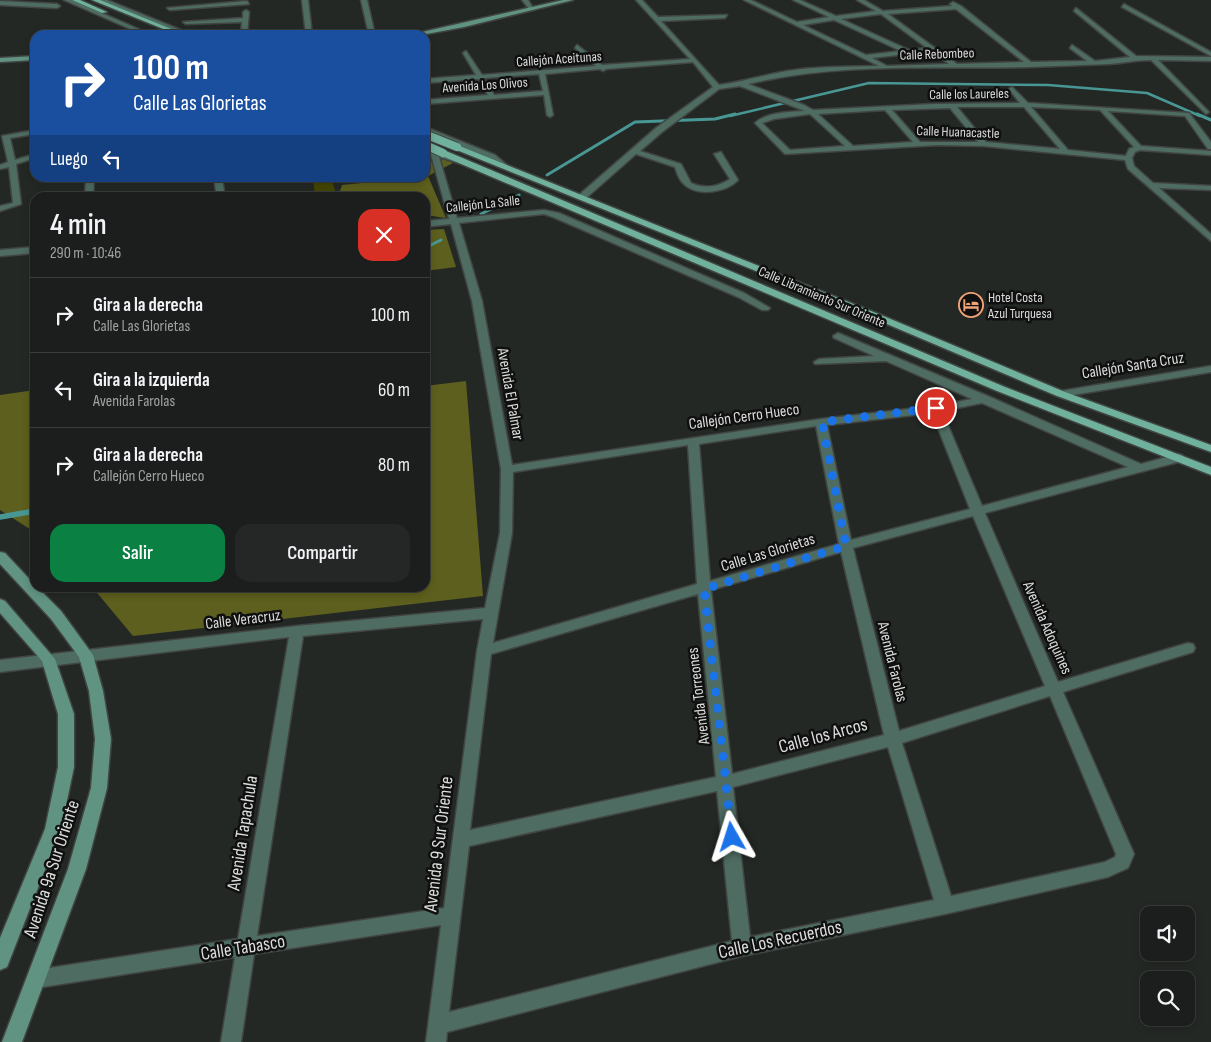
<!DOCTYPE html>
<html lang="es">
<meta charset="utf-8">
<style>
:root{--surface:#1b1e1c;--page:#242725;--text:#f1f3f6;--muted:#a0a2a3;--line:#393c3b;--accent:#0b8043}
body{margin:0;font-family:"Sofia Sans Condensed",sans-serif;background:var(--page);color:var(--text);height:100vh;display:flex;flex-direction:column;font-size:19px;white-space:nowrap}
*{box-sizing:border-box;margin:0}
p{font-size:16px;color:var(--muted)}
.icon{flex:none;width:28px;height:28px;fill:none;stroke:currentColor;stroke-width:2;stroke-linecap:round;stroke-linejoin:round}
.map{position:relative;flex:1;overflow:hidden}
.sheet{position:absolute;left:30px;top:192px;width:400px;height:400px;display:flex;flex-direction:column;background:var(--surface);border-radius:15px;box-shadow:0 2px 8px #0003,0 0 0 1px var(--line)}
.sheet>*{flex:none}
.banner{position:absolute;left:30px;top:30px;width:400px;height:152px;border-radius:15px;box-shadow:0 2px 8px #0003,0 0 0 1px var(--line);background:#1a4fa0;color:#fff;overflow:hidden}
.tools{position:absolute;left:1140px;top:906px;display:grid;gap:10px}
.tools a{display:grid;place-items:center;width:55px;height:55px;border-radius:10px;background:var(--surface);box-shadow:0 2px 8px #0003,0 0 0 1px var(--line);font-size:25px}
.pin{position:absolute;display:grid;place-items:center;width:42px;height:42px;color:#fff;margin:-21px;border:2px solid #fff;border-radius:50%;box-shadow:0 1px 5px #0007}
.me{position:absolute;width:55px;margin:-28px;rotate:354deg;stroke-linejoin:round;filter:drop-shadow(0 0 4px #0008)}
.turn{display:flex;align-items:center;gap:18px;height:105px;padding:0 20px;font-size:22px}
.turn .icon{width:65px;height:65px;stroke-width:2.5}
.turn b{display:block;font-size:35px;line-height:42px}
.then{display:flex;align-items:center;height:48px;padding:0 20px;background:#0003;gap:10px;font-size:19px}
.round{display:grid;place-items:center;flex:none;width:52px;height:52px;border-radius:15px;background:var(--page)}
.head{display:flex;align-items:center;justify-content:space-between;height:85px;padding:0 20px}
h1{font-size:30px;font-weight:600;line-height:38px}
.cta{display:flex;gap:10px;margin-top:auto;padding:10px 20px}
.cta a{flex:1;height:58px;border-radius:15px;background:var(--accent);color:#fff;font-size:20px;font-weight:600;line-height:58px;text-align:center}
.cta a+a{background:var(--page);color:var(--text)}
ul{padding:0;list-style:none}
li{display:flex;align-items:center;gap:15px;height:75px;padding:0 20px;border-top:1px solid var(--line)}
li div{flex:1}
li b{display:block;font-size:19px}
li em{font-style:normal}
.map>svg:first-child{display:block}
.green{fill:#444600}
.forest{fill:#5c5f1d}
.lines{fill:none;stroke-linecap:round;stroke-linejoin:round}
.stream-far2{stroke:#499794;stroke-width:2.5}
.stream-far1{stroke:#499794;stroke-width:3}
.stream{stroke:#499794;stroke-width:5.5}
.street-casing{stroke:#414542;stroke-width:3}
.secondary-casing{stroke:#414542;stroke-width:3}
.primary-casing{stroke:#414542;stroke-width:3}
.street{fill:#4e6c62;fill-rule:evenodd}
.secondary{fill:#619383;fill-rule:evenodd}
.primary{fill:#70b19d;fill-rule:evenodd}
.primary-bridge-casing{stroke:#414542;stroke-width:10;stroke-linecap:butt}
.primary-bridge{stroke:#70b19d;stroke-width:8}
.route{stroke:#1a73e8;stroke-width:9;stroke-dasharray:0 16.2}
.labels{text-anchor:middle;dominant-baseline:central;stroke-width:5;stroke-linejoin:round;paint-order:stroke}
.far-street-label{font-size:14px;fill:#dbdddb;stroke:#0f100f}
.far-poi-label{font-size:14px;fill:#dbdddb;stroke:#0f100f;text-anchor:start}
.street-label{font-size:16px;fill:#dbdddb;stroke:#0f100f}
.near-street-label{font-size:19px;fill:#dbdddb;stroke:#0f100f}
</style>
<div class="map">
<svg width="1211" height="1042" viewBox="0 0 1211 1042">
<rect width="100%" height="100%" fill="#242825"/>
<!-- green -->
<path class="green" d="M 331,178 L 337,196 L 290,197 L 315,195 L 313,180 Z"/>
<!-- forest -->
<g class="forest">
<path d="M 445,159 L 453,163 L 428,176 L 446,218 L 425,215 L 425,198 L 388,197 L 391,195 C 374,192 357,202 339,194 L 342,185 L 372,182 L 371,178 L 425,178 L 425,164 Z"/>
<path d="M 444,229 L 456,267 L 425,271 L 425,230 Z"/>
<path d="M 466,381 L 483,596 L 133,636 L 93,588 L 425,588 L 425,386 Z"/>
<path d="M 35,390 L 35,531 L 33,531 L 0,510 L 0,395 Z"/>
</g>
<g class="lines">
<!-- stream-far2 -->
<path class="stream-far2" d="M 730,116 L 869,83 L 1048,85 L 1147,93 L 1200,116"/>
<!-- stream-far1 -->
<g class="stream-far1">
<path d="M 1197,114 L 1211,120"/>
<path d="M 547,175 L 635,122 L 715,119 L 735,114"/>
<path d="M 481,214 L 519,195"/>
<path d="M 425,248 L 441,240"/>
</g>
<!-- stream -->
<path class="stream" d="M 0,517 L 35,511"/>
<defs>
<g id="street">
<path d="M 64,0 L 72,0 L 152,35 L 144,35 Z"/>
<path d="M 99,0 L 107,0 L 193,35 L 185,35 Z"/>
<path d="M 302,0 L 308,0 L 312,35 L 306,35 Z"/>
<path d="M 361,0 L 367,0 L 375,35 L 369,35 Z"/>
<path d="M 522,0 L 528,0 L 534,10 L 530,10 Z"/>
<path d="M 636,0 L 642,0 L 658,17 L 727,15 L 725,18 L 661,21 L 719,85 C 742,82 764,75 787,71 C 817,66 848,67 879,66 L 744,0 L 751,0 L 797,22 L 829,17 L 793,0 L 800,0 L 836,16 L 876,11 L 857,0 L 864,0 L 883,11 L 952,6 L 950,4 L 953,2 L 961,6 L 1031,62 L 1087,61 L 1070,48 L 1072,45 L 1095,61 L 1130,57 L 1074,11 L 1076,8 L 1136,56 L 1211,57 L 1211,61 L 1158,60 L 1208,111 L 1209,112 L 1206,114 L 1151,60 C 1136,60 1123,63 1109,64 C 1083,65 1056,66 1030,67 C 937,69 839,62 748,84 L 804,105 L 813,110 L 934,104 L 1020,103 L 1009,89 L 1012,87 L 1028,103 L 1189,113 L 1211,142 L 1211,149 L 1208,149 L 1185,116 L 1108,111 L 1141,146 L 1211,151 L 1211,155 L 1140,150 L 1135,152 L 1132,158 L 1134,166 L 1153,183 L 1211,186 L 1211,190 L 1159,188 L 1211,234 L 1211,241 L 1128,169 L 1125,160 L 984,146 L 938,145 L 785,154 L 755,123 C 767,112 789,112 805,111 L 740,86 L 719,89 L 662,132 L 640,151 L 681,164 L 691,183 C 704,189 718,187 730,179 L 714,154 L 721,152 L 738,180 C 727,192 698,197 685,185 C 680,181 677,174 675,167 L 636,154 L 585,199 L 579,199 L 579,195 L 656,128 L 713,87 L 693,62 L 606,69 L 603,71 L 600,69 L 545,74 L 553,115 L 550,117 L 547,115 L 544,95 L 425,104 L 425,100 L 488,95 L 478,79 L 425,83 L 425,79 L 476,75 L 463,53 L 466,51 L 482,75 L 596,66 L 575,48 L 577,45 L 602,65 L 690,59 ZM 956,9 L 1024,62 L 957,64 L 888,14 ZM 881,14 L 927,48 L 909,50 L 841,19 ZM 834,20 L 901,51 L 866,55 L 803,25 ZM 932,51 L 949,64 L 887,66 L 872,58 ZM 539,74 L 543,91 L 494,95 L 484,78 ZM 957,107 L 1024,107 L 1060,149 L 986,142 ZM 1031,107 L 1100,110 L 1134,147 L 1129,149 L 1126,156 L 1068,150 ZM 950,108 L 978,142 L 920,142 L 892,110 ZM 885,110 L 913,142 L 853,146 L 818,114 ZM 810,114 L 845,146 L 790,150 L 762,123 L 774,119 Z"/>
<path d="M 0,1 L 57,4 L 60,6 L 57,8 L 0,5 Z"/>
<path d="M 247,1 L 249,4 L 170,10 L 167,8 Z"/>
<path d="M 1124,4 L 1211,52 L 1211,56 L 1122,7 Z"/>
<path d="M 246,10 L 249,12 L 247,35 L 241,35 L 242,22 L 186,24 L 183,22 L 243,18 L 243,12 Z"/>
<path d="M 425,127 L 495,155 L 508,166 L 501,168 L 489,159 L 425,132 Z"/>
<path d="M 35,130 L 35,134 L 10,138 L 15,160 L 35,154 L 35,158 L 16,164 L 21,204 L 0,211 L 0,206 L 13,203 L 9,167 L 0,169 L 0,165 L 8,162 L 2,136 Z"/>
<path d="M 430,146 L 436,146 L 438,152 L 476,165 L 472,167 L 439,157 L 457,218 L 544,210 L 559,213 L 744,293 L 770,308 L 768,310 L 762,310 L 738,297 L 553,217 L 544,214 L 459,223 L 482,301 L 512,465 L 821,419 L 936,406 L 972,399 L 886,361 L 815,364 L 814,362 L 819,359 L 874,356 L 834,338 L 833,336 L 838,333 L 990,397 L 1141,464 L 1178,454 L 1182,455 L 1184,458 L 1182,461 L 985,513 L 1058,682 L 1188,643 L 1193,644 L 1195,648 L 1193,652 L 1063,692 L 1134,854 L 1128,868 L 1108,877 L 945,914 L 742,956 L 447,1032 L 446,1042 L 426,1042 L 441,925 L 254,954 L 241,1042 L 221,1042 L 235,957 L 36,988 L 29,986 L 27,979 L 29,972 L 36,970 L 238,939 L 289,637 L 0,672 L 0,660 L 297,626 L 485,608 L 500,533 L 501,469 L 472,301 L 451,224 L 425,227 L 425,221 L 449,219 L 431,155 L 426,152 ZM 982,403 L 1128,467 L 982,506 L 942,411 ZM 932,413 L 970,509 L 851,540 L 827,425 ZM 816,426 L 839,544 L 710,581 L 699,444 ZM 688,445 L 697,584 L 493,643 L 512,533 L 513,472 ZM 973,516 L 1045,686 L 899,731 L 853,548 ZM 841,552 L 884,735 L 732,774 L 711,590 ZM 698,594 L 716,777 L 470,830 L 491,654 ZM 483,619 L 477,651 L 444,908 L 257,936 L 303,636 ZM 1050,696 L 1116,854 L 1115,857 L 1105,862 L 951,896 L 902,743 ZM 888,747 L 934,900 L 750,937 L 733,787 ZM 717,791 L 732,941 L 449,1012 L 469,846 Z"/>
<path d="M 86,178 L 94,178 L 93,198 L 85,198 Z"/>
<path d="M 214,178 L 222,178 L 225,198 L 217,198 Z"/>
<path d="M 35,247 L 35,253 L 0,256 L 0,250 Z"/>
<path d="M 1211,366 L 1211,372 L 1061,397 L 1056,394 L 1061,391 Z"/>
</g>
<g id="secondary">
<path d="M 563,0 L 573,0 L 464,27 L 421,35 L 409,35 Z"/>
<path d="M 35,56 L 35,60 L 0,62 L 0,58 Z"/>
<path d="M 0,552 L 5,553 L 35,585 L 35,588 L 38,588 L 61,611 L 93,655 L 103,691 L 111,739 L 107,788 L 86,869 L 22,1042 L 2,1042 L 68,869 L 91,788 L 95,739 L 89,691 L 79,657 L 51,619 L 0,564 Z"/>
<path d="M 0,599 L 5,601 L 55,659 L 74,714 L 74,767 L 61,829 L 7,967 L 0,970 L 0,938 L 45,829 L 58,767 L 58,714 L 42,661 L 0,613 Z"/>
</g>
<g id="primary">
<path d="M 72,0 L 80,0 L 107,12 L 102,13 Z"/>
<path d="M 92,0 L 100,0 L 186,35 L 178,35 Z"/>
<path d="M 457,145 L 881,315 L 1065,392 L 1211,445 L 1211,452 L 1057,396 L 875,319 L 454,149 L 453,147 Z"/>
<path d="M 440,151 L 446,151 L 1005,387 L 1211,467 L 1211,475 L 997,391 L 440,155 Z"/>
</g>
</defs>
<!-- street casing -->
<use href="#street" class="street-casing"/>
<!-- secondary casing -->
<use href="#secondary" class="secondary-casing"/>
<!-- primary casing -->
<use href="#primary" class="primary-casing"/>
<!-- street -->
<use href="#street" class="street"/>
<!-- secondary -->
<use href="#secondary" class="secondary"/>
<!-- primary -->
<use href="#primary" class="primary"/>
<defs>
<g id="primary-bridge">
<path d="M 427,135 L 457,147"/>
<path d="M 425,145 L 443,153"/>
</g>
</defs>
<!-- primary-bridge casing -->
<use href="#primary-bridge" class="primary-bridge-casing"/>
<!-- primary-bridge -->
<use href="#primary-bridge" class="primary-bridge"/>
</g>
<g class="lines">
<!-- route -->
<path class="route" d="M 732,837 L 704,589 L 846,546 L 822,422 L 936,408"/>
</g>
<!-- icons -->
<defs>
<symbol id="hotel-ring" viewBox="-11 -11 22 22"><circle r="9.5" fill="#0f100f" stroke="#efa376" stroke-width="1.5"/><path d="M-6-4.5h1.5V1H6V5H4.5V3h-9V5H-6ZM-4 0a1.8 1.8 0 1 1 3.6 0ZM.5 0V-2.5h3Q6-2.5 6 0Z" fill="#efa376"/></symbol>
</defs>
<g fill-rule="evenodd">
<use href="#hotel-ring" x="957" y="291" width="28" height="28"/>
</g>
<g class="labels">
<!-- far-street labels -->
<g class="far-street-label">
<text transform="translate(937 54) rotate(-2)">Calle Rebombeo</text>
<text transform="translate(559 59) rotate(-4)">Callejón Aceitunas</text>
<text transform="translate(485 85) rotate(-4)">Avenida Los Olivos</text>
<text transform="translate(969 94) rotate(-1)">Calle los Laureles</text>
<text transform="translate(958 132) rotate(2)">Calle Huanacastle</text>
<text transform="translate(483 204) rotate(-6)">Callejón La Salle</text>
<text transform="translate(822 297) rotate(23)">Calle Libramiento Sur Oriente</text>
</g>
<!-- far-poi labels -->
<g class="far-poi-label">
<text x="988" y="297">Hotel Costa<tspan x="988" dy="16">Azul Turquesa</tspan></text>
</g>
<!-- street labels -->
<g class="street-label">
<text transform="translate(1133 366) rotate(-9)">Callejón Santa Cruz</text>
<text transform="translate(510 394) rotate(80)">Avenida El Palmar</text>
<text transform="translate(744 417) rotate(-8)">Callejón Cerro Hueco</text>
<text transform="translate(768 553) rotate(-17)">Calle Las Glorietas</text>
<text transform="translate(243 620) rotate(-7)">Calle Veracruz</text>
<text transform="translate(1047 628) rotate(66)">Avenida Adoquines</text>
<text transform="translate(892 662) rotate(76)">Avenida Farolas</text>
<text transform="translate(699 696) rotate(-97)">Avenida Torreones</text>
</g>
<!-- near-street labels -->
<g class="near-street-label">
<text transform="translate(823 736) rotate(-15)">Calle los Arcos</text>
<text transform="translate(243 833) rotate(-81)">Avenida Tapachula</text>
<text transform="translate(439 844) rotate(-83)">Avenida 9 Sur Oriente</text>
<text transform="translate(52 869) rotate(-72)">Avenida 9a Sur Oriente</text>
<text transform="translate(780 940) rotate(-12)">Calle Los Recuerdos</text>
<text transform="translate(243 948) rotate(-9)">Calle Tabasco</text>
</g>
</g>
</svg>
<div class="tools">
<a><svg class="icon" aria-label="sound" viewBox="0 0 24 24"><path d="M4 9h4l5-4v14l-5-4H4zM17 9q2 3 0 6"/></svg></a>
<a><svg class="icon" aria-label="search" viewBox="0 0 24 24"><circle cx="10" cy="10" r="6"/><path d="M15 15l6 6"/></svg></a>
</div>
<div class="pin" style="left:936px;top:408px;background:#d93025"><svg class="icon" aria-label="arrive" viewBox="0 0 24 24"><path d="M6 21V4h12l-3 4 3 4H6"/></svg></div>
<svg class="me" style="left:732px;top:837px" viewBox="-20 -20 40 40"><path d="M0-17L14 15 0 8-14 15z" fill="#1a73e8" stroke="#fff" stroke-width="4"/></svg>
<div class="banner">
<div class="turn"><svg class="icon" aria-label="right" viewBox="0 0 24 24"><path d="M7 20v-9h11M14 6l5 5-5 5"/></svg><div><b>100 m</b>Calle Las Glorietas</div></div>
<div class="then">Luego<svg class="icon" aria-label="left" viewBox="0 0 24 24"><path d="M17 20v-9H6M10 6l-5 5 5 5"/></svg></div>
</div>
<section class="sheet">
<div class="head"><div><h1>4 min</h1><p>290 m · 10:46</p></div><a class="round" style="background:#d93025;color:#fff"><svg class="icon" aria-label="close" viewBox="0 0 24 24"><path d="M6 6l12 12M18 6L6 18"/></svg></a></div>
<ul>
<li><svg class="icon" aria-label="right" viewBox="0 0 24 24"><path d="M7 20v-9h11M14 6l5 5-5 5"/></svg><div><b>Gira a la derecha</b><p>Calle Las Glorietas</p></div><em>100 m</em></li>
<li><svg class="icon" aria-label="left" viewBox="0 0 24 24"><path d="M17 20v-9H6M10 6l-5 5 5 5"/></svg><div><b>Gira a la izquierda</b><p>Avenida Farolas</p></div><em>60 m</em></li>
<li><svg class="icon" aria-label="right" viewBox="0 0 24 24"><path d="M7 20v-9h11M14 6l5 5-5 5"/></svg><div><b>Gira a la derecha</b><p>Callejón Cerro Hueco</p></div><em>80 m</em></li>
</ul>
<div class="cta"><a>Salir</a><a>Compartir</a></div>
</section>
</div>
